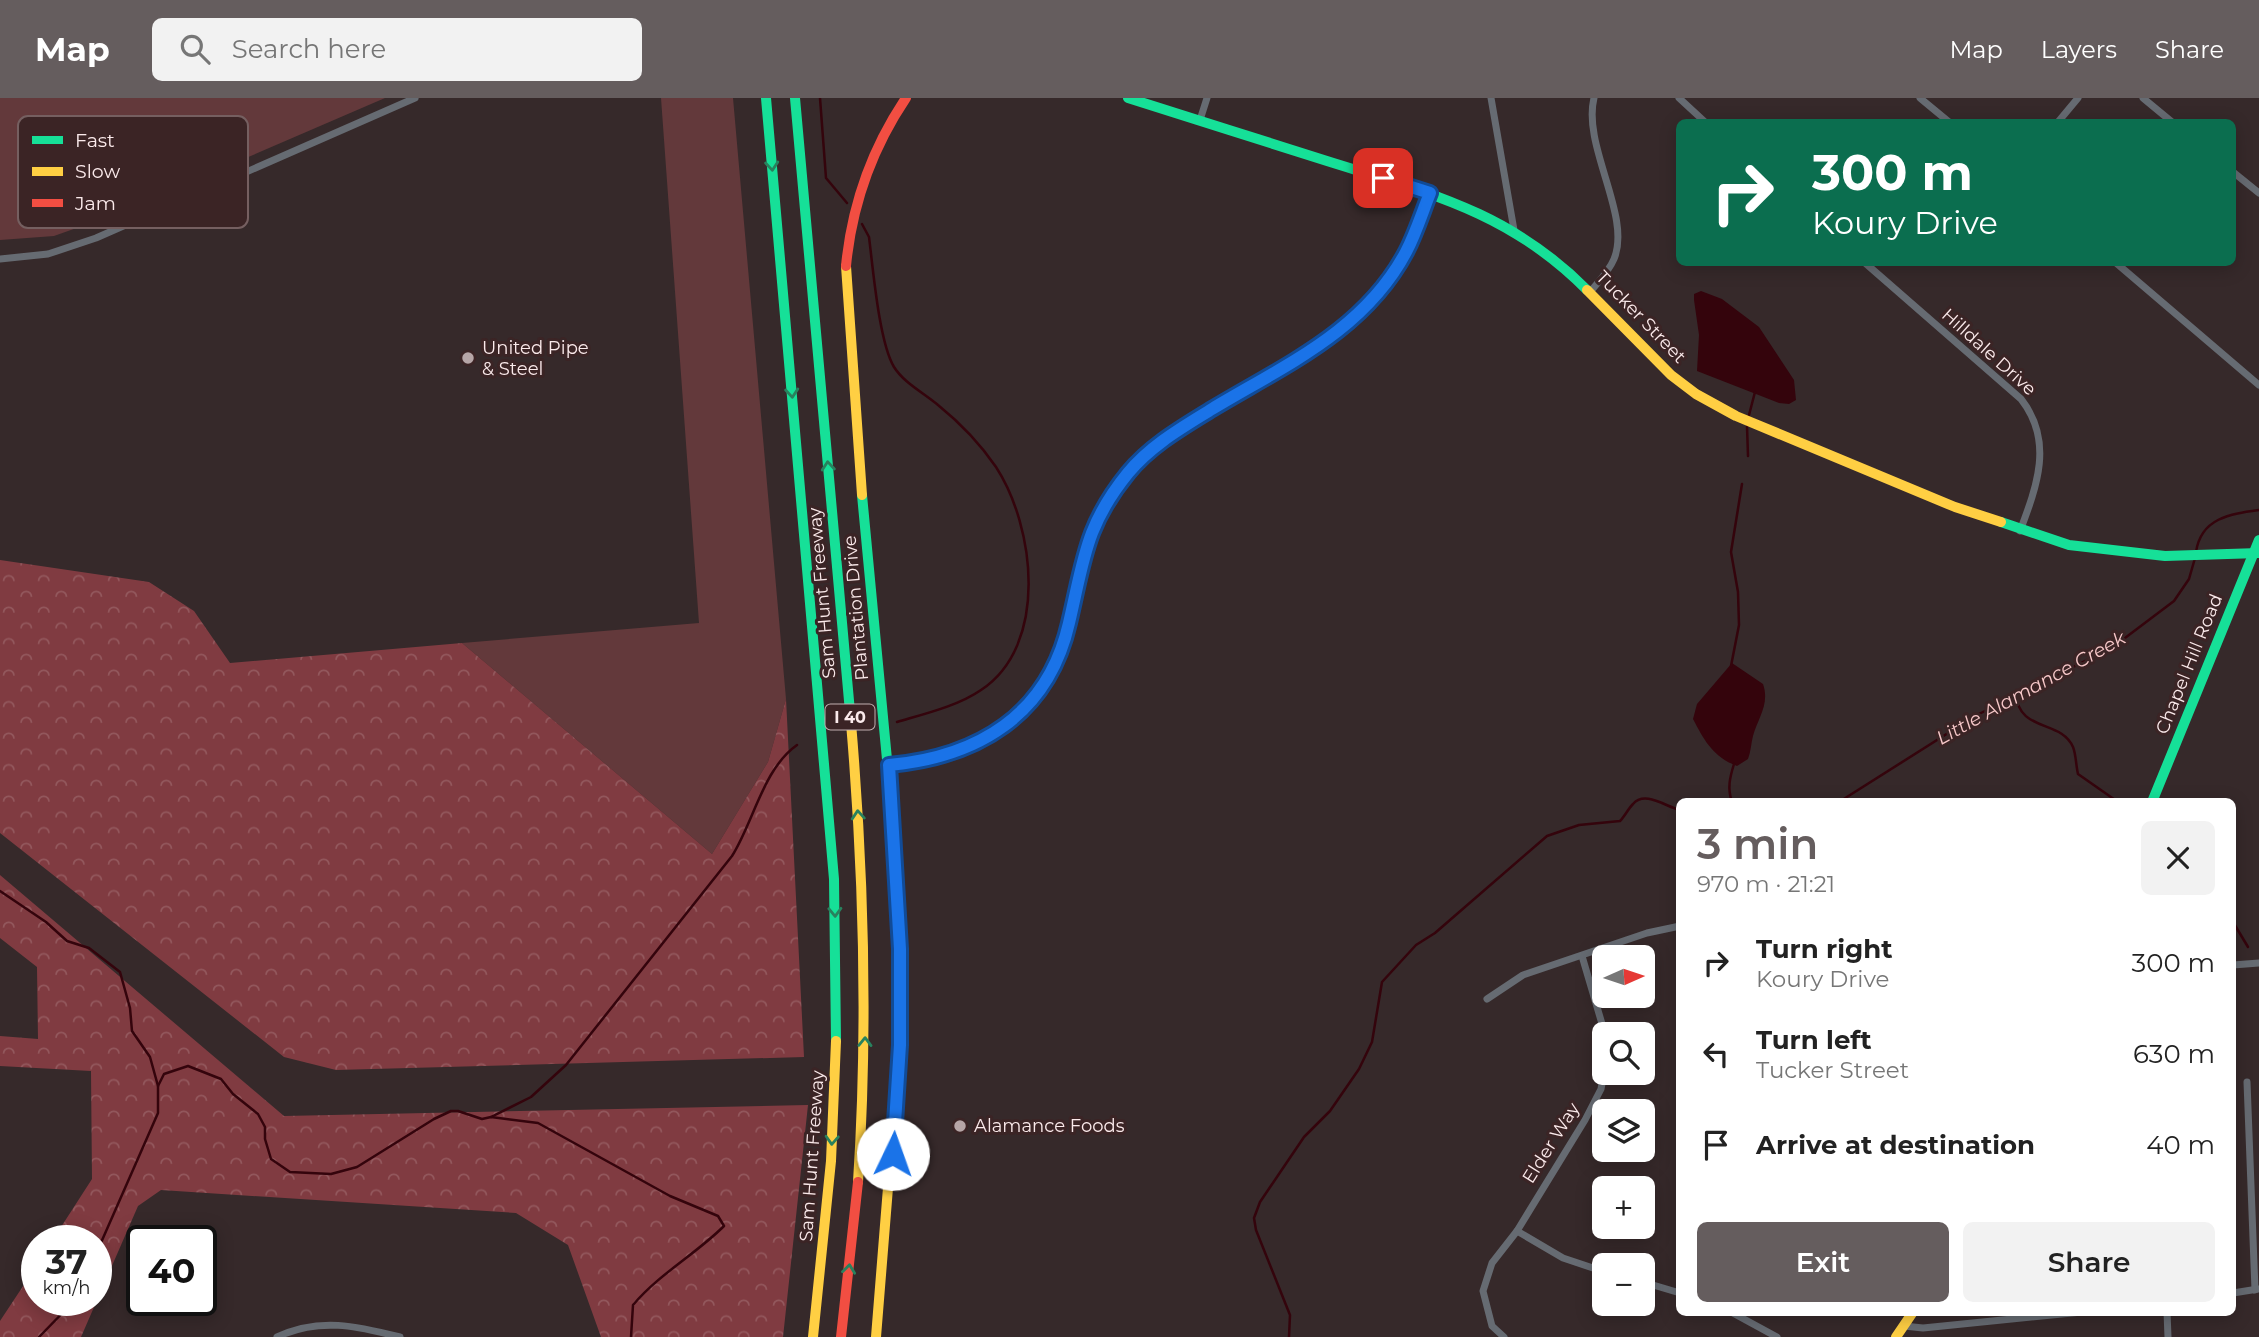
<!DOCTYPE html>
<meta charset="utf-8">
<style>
:root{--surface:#fff;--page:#f2f2f2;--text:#222;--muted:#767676;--accent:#655d5e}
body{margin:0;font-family:Montserrat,sans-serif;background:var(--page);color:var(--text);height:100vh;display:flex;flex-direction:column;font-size:26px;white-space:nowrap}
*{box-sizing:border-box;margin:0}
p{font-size:23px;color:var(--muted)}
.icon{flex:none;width:38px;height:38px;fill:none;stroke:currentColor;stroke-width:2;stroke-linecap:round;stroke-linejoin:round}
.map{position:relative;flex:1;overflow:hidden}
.drawer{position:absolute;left:1676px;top:700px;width:560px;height:518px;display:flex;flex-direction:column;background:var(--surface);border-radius:10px;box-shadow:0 4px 18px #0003}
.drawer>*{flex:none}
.banner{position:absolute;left:1676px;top:21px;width:560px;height:147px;border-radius:10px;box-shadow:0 4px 18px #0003;background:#0b6e4f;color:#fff;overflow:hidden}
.needle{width:46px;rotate:87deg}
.fabs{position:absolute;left:1592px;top:847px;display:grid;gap:14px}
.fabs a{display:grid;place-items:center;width:63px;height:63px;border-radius:10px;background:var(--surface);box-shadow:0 4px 18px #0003;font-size:35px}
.speed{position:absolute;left:21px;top:1127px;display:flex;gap:14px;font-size:35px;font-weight:700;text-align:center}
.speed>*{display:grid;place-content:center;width:91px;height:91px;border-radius:50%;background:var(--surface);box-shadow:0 4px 18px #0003;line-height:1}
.speed small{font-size:18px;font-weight:400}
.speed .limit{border:4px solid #111;border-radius:10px;background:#fff;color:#111}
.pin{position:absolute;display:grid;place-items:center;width:60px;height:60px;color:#fff;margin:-30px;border-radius:14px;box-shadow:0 4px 10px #0006}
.me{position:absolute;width:77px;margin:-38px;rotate:3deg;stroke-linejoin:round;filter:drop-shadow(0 0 5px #0008)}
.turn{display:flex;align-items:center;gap:24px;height:147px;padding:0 21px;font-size:32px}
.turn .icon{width:91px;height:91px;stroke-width:2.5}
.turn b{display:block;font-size:49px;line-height:60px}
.round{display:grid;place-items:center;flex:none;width:74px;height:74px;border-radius:10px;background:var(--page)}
.summary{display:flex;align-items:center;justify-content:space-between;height:119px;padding:0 21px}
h1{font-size:42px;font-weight:600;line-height:52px;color:var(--accent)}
.cta{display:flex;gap:14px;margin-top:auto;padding:14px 21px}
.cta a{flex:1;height:80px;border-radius:10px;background:var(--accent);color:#fff;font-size:28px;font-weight:600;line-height:80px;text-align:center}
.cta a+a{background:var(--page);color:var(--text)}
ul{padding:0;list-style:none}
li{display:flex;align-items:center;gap:21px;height:91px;padding:0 21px}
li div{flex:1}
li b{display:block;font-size:26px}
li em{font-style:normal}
header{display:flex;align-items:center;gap:42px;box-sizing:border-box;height:98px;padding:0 35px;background:var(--accent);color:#fff}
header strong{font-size:33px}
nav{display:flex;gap:38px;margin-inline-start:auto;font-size:24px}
.search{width:490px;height:63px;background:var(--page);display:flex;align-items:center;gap:18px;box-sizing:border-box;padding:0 24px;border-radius:10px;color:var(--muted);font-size:26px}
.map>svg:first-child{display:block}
.grass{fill:#63393b}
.forest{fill:url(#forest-crowns)}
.water{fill:#34040c}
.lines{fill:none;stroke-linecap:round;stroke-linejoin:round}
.stream{stroke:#34040c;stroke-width:2.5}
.street{stroke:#666b72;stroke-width:7}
.fast{stroke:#16e098;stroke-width:10}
.slow{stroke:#ffcf43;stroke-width:10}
.jam{stroke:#f24e42;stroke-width:10}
.oneway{stroke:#28825e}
.route-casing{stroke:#114b97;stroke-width:18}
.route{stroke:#1a73e8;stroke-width:12}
.poi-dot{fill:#b6a6a7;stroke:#3b2425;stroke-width:2.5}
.labels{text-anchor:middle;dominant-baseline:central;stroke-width:6;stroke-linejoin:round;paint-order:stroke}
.shield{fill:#3b2425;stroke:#c1afb0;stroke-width:2}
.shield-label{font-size:16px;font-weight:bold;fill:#fbeaeb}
.street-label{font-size:18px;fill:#fbeaeb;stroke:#3b2425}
.poi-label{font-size:18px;fill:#fbeaeb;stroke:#3b2425;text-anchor:start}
.water-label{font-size:19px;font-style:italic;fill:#f8c9ca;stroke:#3b2425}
.key{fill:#3b2425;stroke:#755f60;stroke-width:2}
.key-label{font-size:19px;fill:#fbeaeb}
</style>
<header>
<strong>Map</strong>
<div class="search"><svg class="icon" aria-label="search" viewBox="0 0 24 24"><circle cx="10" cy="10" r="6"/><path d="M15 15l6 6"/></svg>Search here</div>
<nav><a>Map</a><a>Layers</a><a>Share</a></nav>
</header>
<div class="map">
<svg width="2259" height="1239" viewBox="0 0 2259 1239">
<defs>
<pattern id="forest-crowns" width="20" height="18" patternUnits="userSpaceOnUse" patternTransform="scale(1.75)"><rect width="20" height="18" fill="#803b41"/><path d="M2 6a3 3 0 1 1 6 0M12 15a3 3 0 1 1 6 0" fill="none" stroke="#93585d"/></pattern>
</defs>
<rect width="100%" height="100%" fill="#36292a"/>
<!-- grass -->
<g class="grass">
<path d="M 0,0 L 385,0 L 116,116 L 54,138 L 0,142 Z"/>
<path d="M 661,0 L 733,0 L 786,601 L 768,664 L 712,756 L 462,545 L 699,525 Z"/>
</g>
<!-- forest -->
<g class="forest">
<path d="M 0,462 L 149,484 L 194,513 L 230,565 L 462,545 L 712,756 L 768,664 L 786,601 L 804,959 L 336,972 L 284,959 L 0,735 Z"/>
<path d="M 0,777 L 284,1018 L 808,1007 L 783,1239 L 601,1239 L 568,1147 L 516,1115 L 161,1092 L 138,1108 L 81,1239 L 0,1239 L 0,1223 L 37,1167 L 37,1202 L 96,1202 L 96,1143 L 52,1143 L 92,1081 L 91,973 L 0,968 L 0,938 L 38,941 L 37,869 L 0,840 Z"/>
</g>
<!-- water -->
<g class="water">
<path d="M 1701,193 L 1722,201 L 1759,229 L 1794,282 L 1796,302 L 1789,306 L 1779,305 L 1697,273 L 1699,237 L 1694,202 L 1694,196 Z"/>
<path d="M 1732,565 L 1763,586 C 1770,606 1758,620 1753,638 C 1751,646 1751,653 1748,661 L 1737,668 C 1713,659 1704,642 1693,621 L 1697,606 Z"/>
</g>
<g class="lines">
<!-- stream -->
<g class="stream">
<path d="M 820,0 L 826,80 L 847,105"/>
<path d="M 862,126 L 869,139 C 873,170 879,244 894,269 C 904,285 924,295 938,307 C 959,324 981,347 996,369 C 1035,429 1049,547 981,592 C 958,608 924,616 897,624"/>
<path d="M 1749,317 L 1755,294"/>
<path d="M 1747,328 L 1748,358"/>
<path d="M 2196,454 C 2201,420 2230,416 2259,412"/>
<path d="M 1731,568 L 1739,527 L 1738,494 L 1731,454 L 1742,386"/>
<path d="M 2016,595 C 2018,635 2061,621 2073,649 C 2076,656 2076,668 2078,676 L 2118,704"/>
<path d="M 1732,704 C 1727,690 1730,679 1734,666"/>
<path d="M 1839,704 L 1975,618 L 2113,549 L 2174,503 L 2189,481 L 2195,460"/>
<path d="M 0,793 L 46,824 L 67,843 L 89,850 L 120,874 L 130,910 L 132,933 L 150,959 L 158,988"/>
<path d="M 2233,824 L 2248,849"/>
<path d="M 491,1019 L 531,999 L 566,967 L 732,758 C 754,723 763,671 797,647"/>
<path d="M 96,1156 L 158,1015 L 158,988 L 164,976 L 188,968 L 221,981 L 233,996 L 258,1016 L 265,1029 L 265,1041 L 271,1061 L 290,1074 L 331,1076 L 357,1069 L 434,1021 L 451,1013 L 458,1013 L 482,1021 L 491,1019 L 538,1025 L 670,1098 L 718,1118 L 724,1128 C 696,1156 659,1176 633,1207 L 631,1239"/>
<path d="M 39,1239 L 75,1202"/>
<path d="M 1289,1239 L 1290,1217 L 1256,1132 L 1254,1120 L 1260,1104 L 1304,1039 L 1330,1013 L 1359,971 L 1372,944 L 1382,884 L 1416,847 L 1435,835 L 1547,738 L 1579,727 L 1620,723 C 1625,718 1628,711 1633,706 C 1645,692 1666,709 1680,712"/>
</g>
<!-- street -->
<g class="street">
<path d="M 1491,0 L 1514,132"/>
<path d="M 1679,0 L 1705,24"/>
<path d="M 1920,0 L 1949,24"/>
<path d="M 2143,0 L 2172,24"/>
<path d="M 1200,22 L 1207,0"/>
<path d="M 2058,24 L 2078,0"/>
<path d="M 2233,74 L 2259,95"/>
<path d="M 0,161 L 48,156 L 96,140 L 415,0"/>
<path d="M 1864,164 L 2021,301 C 2054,343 2037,388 2020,433"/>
<path d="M 2115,164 L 2259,287"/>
<path d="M 1591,193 C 1599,183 1609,173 1614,161 C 1632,118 1582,48 1594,0"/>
<path d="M 889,667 C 977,659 1048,616 1069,525 C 1084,462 1085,428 1128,375 C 1150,347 1183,329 1212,311 C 1285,267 1365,233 1406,154 C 1416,135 1422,115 1430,95"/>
<path d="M 1582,858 L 1605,936"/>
<path d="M 2233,867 L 2259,865"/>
<path d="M 1487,901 L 1523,877 L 1647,835 L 1680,828"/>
<path d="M 2247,984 L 2255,1192"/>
<path d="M 1517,1133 L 1563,1160 L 1605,1174"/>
<path d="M 1643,1184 L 1680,1195"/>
<path d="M 2233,1195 L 2258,1191"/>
<path d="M 1731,1214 L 1777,1239"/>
<path d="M 2167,1214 L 2168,1239"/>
<path d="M 1904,1228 L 1923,1230 L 2082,1214"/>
<path d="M 277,1239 C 319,1219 357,1228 400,1239"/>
<path d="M 1504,1239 L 1492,1228 L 1483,1193 L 1492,1165 L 1517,1133 L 1585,1022 L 1601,991 L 1605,970"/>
</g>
<!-- fast -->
<g class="fast">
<path d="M 766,0 L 834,781 L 836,943"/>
<path d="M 795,0 L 851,625"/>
<path d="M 1128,0 C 1194,21 1261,42 1327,63 C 1429,95 1510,114 1587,192"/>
<path d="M 862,397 L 897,767 L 899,953"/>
<path d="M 2001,424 L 2069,447 L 2165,458 L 2259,455"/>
<path d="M 2152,704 L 2259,442"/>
</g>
<!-- slow -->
<g class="slow">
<path d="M 846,168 L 862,397"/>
<path d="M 1587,192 L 1671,277 L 1696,296 L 1736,318 L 1955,409 L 2001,424"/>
<path d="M 851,625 C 864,778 868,931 858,1084"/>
<path d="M 813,1239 L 831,1063 L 836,943"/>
<path d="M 876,1239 L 899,953"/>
<path d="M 1896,1239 L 1913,1214"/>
</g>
<!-- jam -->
<g class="jam">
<path d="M 846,168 C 852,106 871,52 906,0"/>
<path d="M 841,1239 L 858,1084"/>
</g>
</g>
<!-- one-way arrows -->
<defs><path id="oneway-chevron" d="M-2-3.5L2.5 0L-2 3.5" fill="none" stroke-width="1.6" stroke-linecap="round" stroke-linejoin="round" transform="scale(1.75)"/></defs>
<g class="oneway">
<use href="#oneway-chevron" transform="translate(772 68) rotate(85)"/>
<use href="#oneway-chevron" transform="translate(792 295) rotate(85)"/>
<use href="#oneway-chevron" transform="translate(828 368) rotate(-95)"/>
<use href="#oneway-chevron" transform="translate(858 717) rotate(-94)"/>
<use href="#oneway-chevron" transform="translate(835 814) rotate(88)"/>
<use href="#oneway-chevron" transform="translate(865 944) rotate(-89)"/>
<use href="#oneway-chevron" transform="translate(832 1042) rotate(93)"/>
<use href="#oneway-chevron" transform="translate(849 1171) rotate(-83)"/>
</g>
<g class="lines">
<defs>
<path id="route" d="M 893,1056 L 900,947 L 900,851 L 889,667 C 978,659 1048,617 1069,525 C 1084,462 1085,428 1128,375 C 1151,347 1183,329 1212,311 C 1285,267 1364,233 1406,154 C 1416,135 1422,115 1430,95 L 1383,80"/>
</defs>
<!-- route casing -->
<use href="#route" class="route-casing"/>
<!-- route -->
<use href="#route" class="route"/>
</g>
<!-- markers -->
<g class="poi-dot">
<circle cx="468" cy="260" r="7"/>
<circle cx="960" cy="1028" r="7"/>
</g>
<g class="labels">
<!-- shield labels -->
<rect class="shield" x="825.5" y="606.5" width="49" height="25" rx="5"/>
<g class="shield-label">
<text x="850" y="619">I 40</text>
</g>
<!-- street labels -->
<g class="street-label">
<text transform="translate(1641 219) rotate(46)">Tucker Street</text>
<text transform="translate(1989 254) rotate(42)">Hilldale Drive</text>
<text transform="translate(822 495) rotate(-95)">Sam Hunt Freeway</text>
<text transform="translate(856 510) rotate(-95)">Plantation Drive</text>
<text transform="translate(2189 566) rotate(-68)">Chapel Hill Road</text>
<text transform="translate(1551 1045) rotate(-58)">Elder Way</text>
<text transform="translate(812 1058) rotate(-86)">Sam Hunt Freeway</text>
</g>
<!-- poi labels -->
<g class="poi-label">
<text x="482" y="250">United Pipe<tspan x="482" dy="21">&amp; Steel</tspan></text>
<text x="974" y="1028">Alamance Foods</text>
</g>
<!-- water labels -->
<g class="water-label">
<text transform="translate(2031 590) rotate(-29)">Little Alamance Creek</text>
</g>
</g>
<!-- legend -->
<rect x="18" y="18" width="230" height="112" rx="10" class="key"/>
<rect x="32" y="38" width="31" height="8" fill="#16e098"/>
<rect x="32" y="69" width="31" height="9" fill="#ffcf43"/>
<rect x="32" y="101" width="31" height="8" fill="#f24e42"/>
<g class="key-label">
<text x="75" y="49">Fast</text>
<text x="75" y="80">Slow</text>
<text x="75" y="112">Jam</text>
</g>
</svg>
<div class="fabs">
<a><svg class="needle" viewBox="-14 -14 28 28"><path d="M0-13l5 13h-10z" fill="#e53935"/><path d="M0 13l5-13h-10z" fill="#767676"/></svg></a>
<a><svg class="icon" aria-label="search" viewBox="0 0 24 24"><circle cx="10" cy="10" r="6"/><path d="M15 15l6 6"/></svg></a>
<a><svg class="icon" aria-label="layers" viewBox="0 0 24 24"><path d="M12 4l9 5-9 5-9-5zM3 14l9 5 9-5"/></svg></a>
<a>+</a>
<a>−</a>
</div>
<div class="speed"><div>37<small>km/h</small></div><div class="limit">40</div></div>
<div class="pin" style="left:1383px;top:80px;background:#d93025"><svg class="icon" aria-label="arrive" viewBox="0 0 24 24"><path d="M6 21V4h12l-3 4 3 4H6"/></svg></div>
<svg class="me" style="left:893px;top:1056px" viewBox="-20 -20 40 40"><circle r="19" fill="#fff"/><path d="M0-13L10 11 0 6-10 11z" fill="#1a73e8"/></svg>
<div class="banner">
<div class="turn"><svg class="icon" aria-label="right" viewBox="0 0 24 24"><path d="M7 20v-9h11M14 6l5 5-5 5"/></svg><div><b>300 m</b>Koury Drive</div></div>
</div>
<section class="drawer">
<div class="summary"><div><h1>3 min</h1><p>970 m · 21:21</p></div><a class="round"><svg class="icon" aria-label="close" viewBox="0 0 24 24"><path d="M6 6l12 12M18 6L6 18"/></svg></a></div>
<ul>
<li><svg class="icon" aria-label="right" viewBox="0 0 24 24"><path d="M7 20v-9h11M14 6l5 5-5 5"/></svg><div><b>Turn right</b><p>Koury Drive</p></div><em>300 m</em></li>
<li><svg class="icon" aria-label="left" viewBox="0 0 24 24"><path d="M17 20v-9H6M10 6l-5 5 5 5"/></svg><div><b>Turn left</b><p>Tucker Street</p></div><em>630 m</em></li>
<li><svg class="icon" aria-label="arrive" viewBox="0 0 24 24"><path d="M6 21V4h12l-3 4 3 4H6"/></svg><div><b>Arrive at destination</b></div><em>40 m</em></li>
</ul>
<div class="cta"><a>Exit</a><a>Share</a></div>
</section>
</div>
